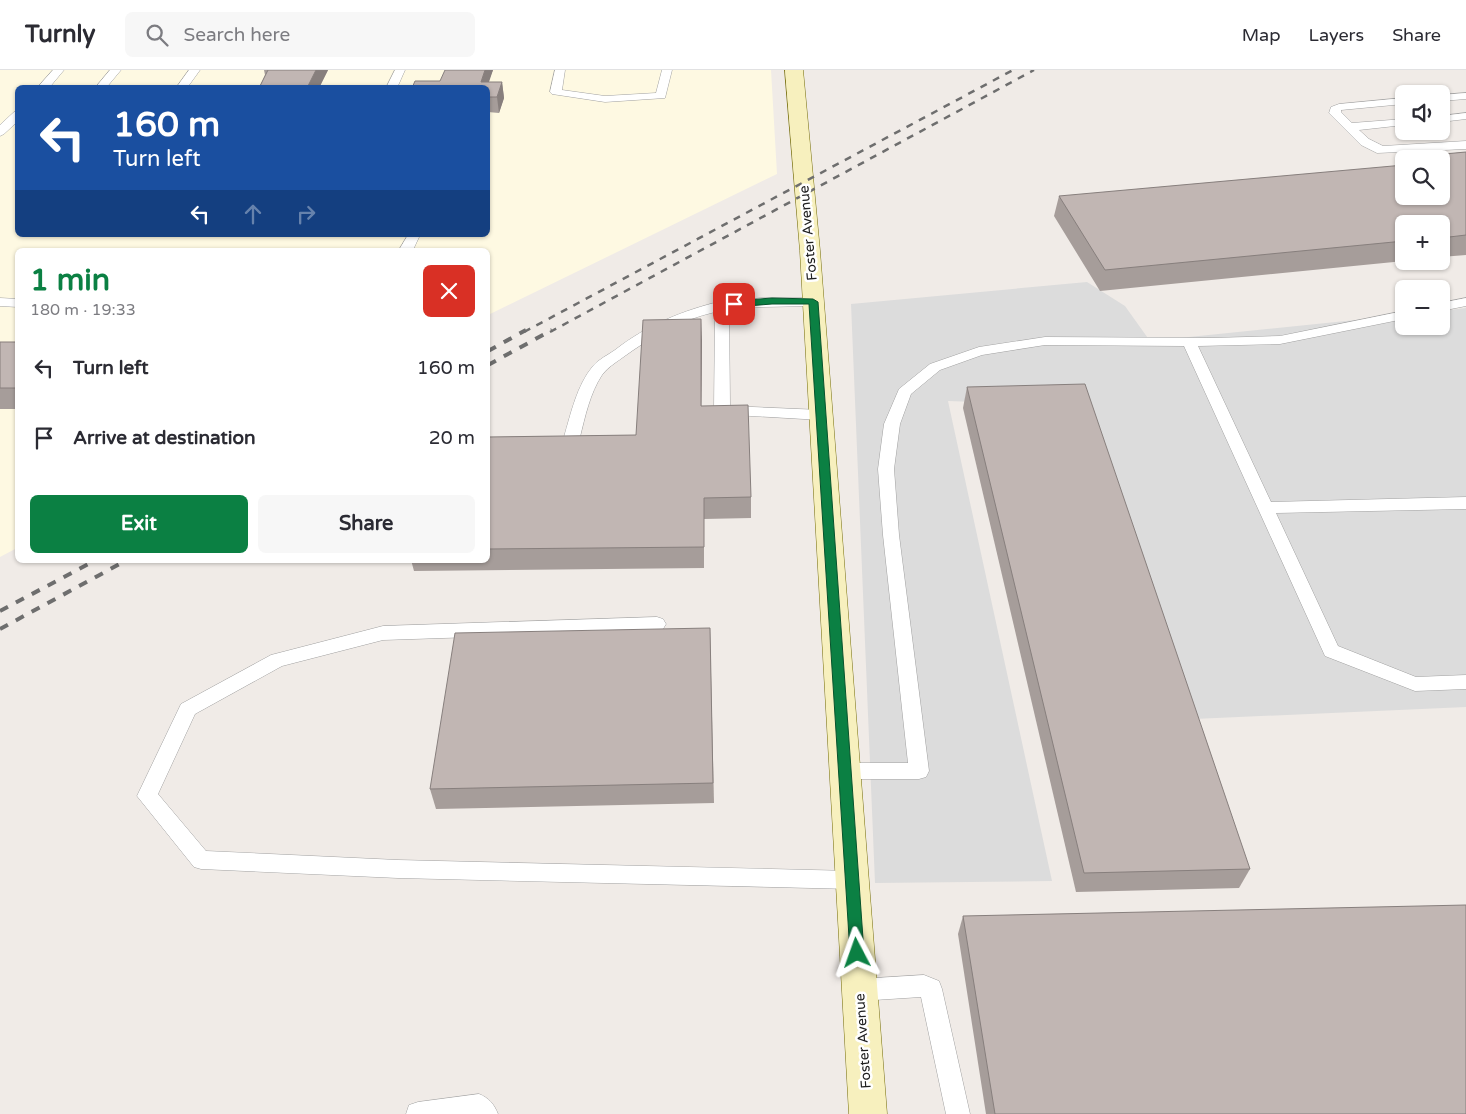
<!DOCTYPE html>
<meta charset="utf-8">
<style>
:root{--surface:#fff;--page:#f7f7f7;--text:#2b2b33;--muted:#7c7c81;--line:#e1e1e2;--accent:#0b8043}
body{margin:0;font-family:"Varela Round",sans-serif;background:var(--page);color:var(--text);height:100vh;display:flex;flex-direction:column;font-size:19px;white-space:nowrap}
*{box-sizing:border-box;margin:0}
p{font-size:16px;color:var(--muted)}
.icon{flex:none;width:28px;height:28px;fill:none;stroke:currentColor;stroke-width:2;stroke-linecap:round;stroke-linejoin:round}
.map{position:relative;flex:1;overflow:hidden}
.side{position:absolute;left:15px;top:178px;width:475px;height:315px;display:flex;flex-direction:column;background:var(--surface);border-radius:8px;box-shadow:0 1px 4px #0004}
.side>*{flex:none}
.top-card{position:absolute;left:15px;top:15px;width:475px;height:152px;border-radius:8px;box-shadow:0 1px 4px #0004;background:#1a4fa0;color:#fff;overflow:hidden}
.controls{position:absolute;left:1395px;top:15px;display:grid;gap:10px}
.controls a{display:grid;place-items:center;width:55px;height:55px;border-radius:8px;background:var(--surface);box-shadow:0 1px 4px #0004;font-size:25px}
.pin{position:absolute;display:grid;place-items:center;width:42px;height:42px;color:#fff;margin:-21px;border-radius:10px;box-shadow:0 2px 8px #0006}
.me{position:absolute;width:55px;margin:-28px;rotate:356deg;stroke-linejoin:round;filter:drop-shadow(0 0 4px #0008)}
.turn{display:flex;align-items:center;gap:18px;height:105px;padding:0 15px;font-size:22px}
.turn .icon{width:65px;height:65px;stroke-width:2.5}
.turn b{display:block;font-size:35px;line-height:42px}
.lanes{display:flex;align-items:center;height:48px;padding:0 15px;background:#0003;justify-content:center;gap:25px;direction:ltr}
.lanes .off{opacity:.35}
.round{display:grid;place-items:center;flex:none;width:52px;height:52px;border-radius:8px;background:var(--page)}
.head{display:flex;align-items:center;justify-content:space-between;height:85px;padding:0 15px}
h1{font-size:30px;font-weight:700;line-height:38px;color:var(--accent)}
.action{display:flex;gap:10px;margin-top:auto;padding:10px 15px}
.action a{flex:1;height:58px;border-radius:8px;background:var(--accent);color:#fff;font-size:20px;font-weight:700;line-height:58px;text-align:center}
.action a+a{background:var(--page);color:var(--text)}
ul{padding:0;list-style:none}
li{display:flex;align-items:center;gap:15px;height:70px;padding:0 15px}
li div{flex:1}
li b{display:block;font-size:19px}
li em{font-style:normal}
header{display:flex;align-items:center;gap:30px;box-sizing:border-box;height:70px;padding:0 25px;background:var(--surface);border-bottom:1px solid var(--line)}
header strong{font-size:24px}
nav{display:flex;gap:28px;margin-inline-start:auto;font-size:18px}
.search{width:350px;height:45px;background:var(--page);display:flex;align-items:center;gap:12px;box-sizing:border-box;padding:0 18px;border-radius:8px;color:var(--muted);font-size:19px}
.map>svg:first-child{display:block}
.education{fill:#fef9e2;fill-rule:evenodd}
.parking{fill:#dcdcdc}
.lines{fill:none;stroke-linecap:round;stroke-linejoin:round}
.service-casing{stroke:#a1a1a1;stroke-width:1}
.secondary-casing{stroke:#756d09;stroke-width:1}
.service{fill:#fff;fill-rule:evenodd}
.secondary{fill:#f7f0be;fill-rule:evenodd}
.rail-far1{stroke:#6e6e6e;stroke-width:2.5;stroke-dasharray:7 7;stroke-linecap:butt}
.rail{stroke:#6e6e6e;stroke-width:4;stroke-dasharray:9 9;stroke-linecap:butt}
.wall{fill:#a69d9a}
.shaded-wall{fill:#877f7d}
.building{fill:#c1b6b3;stroke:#877f7d}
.route{fill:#0b8043;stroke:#07532c}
.labels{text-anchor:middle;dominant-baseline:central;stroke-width:5;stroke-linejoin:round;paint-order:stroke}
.street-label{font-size:14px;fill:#202020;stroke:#fff}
</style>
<header>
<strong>Turnly</strong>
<div class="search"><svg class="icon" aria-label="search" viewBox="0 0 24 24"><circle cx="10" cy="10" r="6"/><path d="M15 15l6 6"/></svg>Search here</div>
<nav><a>Map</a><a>Layers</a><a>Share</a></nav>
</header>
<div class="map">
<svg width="1466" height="1044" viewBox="0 0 1466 1044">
<rect width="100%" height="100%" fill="#f0ebe7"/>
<!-- education -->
<path class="education" d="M 0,0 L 771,0 L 777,104 L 488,245 L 488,180 L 18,180 L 17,478 L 0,487 ZM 18,18 L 488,18 L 488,165 L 18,165 Z"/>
<!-- parking -->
<path class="parking" d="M 1087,212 L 1125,236 L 1150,271 L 1404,245 L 1404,256 L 1441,256 L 1441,241 L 1466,238 L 1466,637 L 1194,649 L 1087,336 L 948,331 L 1052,811 L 875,813 L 851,234 Z"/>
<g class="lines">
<defs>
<g id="service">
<path d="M 53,0 L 64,0 L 49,18 L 37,18 Z"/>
<path d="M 110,0 L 121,0 L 106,18 L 95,18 Z"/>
<path d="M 189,0 L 200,0 L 187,18 L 176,18 Z"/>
<path d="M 395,0 L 405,0 L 397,18 L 386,18 Z"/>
<path d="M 555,0 L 565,0 L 562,20 L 605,26 L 656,23 L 662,0 L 672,0 L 665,28 L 605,32 L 552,24 L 550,22 Z"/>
<path d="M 1466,23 L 1466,29 L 1441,31 L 1441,25 Z"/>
<path d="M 1404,28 L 1404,34 L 1341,40 L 1341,42 L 1352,53 L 1404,49 L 1404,55 L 1359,60 L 1369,69 L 1383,76 L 1466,71 L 1466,79 L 1377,83 L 1361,75 L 1329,43 L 1331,37 L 1339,34 Z"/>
<path d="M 18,41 L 18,51 L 4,64 L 0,66 L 0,55 L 14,42 Z"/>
<path d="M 1466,43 L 1466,49 L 1441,52 L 1441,46 Z"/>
<path d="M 408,165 L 420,165 L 413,180 L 399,180 Z"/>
<path d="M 0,228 L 18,229 L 18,237 L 0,236 Z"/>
<path d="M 761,228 L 813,228 L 820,232 L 813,236 L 761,237 L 729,240 L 730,336 L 821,340 L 826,342 L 829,345 L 826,348 L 821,350 L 717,344 L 714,341 L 715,242 C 680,250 651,267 622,288 C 615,293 607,298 602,305 C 590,323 585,347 580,367 L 577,371 L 572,372 L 567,371 L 564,367 C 571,343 577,315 593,296 C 599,289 608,285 615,280 C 647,255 684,240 722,231 L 727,232 Z"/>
<path d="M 1466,228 L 1466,236 L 1441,241 L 1441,233 Z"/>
<path d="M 1404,241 L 1404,249 L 1280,274 L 1198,276 L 1271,432 L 1466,427 L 1466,439 L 1276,443 L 1338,576 L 1416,607 L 1466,605 L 1466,619 L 1415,621 L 1325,586 L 1184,276 L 1045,275 L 982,285 L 940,300 L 911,324 L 900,354 L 894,399 L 899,465 L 929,701 L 926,707 L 919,709 L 845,709 L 838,707 L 835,701 L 838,695 L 845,693 L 908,693 L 883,465 L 878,399 L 884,354 L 899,319 L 930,294 L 979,277 L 1045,267 L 1212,268 L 1280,266 Z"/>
<path d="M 657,547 L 663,549 L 666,554 L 663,559 L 657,561 L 383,570 L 282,596 L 195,644 L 158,724 L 206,781 L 398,790 L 852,801 L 859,803 L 863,810 L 859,817 L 852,819 L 398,808 L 201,799 L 194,797 L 137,726 L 181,634 L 271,585 L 383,556 Z"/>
<path d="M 924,905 L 939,911 L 942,919 L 970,1044 L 946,1044 L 921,927 L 859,931 L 851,928 L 848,920 L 851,912 L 859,909 Z"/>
<path d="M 479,1024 C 489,1028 494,1034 498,1044 L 406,1044 L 409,1035 L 418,1032 Z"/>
</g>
<path id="secondary" d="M 785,0 L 803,0 L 820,181 L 887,1044 L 849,1044 L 800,181 Z"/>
</defs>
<!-- service casing -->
<use href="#service" class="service-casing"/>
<!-- secondary casing -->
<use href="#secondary" class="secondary-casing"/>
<!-- service -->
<use href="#service" class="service"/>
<!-- secondary -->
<use href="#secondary" class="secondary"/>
<!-- rail-far1 -->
<g class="rail-far1">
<path d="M 524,262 L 1013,0"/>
<path d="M 550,262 L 1034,0"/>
</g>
<!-- rail -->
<g class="rail">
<path d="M 488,281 L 526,260"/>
<path d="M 488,295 L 552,260"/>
<path d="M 0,541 L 96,490"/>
<path d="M 0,559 L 127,490"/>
</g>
</g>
<!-- wall -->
<g class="wall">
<path d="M 264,0 L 328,0 L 319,18 L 259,18 L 265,5 Z"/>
<path d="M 493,0 L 488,12 L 502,12 L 504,28 L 499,43 L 488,42 L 488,18 L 440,11 Z"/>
<path d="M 1466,82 L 1466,185 L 1441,187 L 1441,154 L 1404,154 L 1404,191 L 1100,221 L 1054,146 L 1059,126 L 1404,126 L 1441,89 L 1411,89 L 1411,87 Z"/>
<path d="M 702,270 L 701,336 L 751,427 L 751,448 L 704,449 L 704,498 L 414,501 L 411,490 L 488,490 L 488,367 L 636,365 Z"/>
<rect x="0" y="272" width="18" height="67"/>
<path d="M 967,317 L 1250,799 L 1239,818 L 1076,822 L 963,338 Z"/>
<path d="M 710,558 L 714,733 L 436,739 L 430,719 Z"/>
<path d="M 963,846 L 1466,1044 L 986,1044 L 958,864 Z"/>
</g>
<!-- shaded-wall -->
<g class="shaded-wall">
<path d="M 316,0 L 328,0 L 319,18 L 307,18 Z"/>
<path d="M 485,0 L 493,0 L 487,18 L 481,12 Z"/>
<path d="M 502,12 L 504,28 L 499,43 L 497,27 Z"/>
<path d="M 701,249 L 702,270 L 701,357 Z"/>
</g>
<!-- building -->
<g class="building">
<path d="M 268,0 L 316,0 L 307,18 L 259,18 Z"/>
<path d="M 445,0 L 485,0 L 481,12 L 502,12 L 497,27 L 488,27 L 488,18 L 412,18 L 415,11 L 440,11 Z"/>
<path d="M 1466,82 L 1466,165 L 1441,168 L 1441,154 L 1404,154 L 1404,171 L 1105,200 L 1059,126 L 1404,95 L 1404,126 L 1441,126 L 1441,89 L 1413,89 L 1411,87 Z"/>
<path d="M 701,249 L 701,336 L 748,335 L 751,427 L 704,428 L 704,477 L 488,479 L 488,367 L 636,365 L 643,250 Z"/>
<rect x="0" y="272" width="18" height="46"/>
<path d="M 1085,314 L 1250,799 L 1084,803 L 967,317 Z"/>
<path d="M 710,558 L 713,713 L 430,719 L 455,563 Z"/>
<path d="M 1466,835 L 1466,1044 L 995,1044 L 963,846 Z"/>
</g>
<!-- route -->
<path class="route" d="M 772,228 L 813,229 L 818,232 L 864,883 L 862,888 L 857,890 L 852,888 L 850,883 L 809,234 L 772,234 L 734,237 L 730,234 L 734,231 Z"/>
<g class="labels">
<!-- street labels -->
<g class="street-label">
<text transform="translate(808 163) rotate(-95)">Foster Avenue</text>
<text transform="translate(863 971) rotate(-94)">Foster Avenue</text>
</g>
</g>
</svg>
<div class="controls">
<a><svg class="icon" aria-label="sound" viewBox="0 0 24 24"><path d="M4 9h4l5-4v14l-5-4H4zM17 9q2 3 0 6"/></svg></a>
<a><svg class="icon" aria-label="search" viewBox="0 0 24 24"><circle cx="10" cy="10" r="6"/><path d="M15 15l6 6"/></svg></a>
<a>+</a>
<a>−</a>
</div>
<div class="pin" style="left:734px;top:234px;background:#d93025"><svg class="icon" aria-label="arrive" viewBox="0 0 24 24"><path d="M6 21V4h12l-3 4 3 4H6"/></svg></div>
<svg class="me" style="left:857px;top:883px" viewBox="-20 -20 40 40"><path d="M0-17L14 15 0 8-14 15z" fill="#0b8043" stroke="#fff" stroke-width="4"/></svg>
<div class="top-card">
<div class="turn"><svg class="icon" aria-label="left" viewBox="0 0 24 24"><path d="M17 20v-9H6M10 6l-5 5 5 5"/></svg><div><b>160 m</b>Turn left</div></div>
<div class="lanes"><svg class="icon" aria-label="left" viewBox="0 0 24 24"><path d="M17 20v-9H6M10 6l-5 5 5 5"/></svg><svg class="icon off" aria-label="ahead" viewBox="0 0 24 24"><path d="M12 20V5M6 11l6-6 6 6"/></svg><svg class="icon off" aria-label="right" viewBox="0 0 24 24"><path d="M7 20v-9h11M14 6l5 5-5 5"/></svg></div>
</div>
<section class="side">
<div class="head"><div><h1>1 min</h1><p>180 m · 19:33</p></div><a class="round" style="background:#d93025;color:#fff"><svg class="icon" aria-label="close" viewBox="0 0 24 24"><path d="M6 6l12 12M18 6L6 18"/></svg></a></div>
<ul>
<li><svg class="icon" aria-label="left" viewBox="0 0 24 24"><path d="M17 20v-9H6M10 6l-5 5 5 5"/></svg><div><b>Turn left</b></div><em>160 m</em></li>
<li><svg class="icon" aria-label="arrive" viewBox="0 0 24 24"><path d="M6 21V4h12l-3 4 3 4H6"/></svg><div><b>Arrive at destination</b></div><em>20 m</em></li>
</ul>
<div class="action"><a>Exit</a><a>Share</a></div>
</section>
</div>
